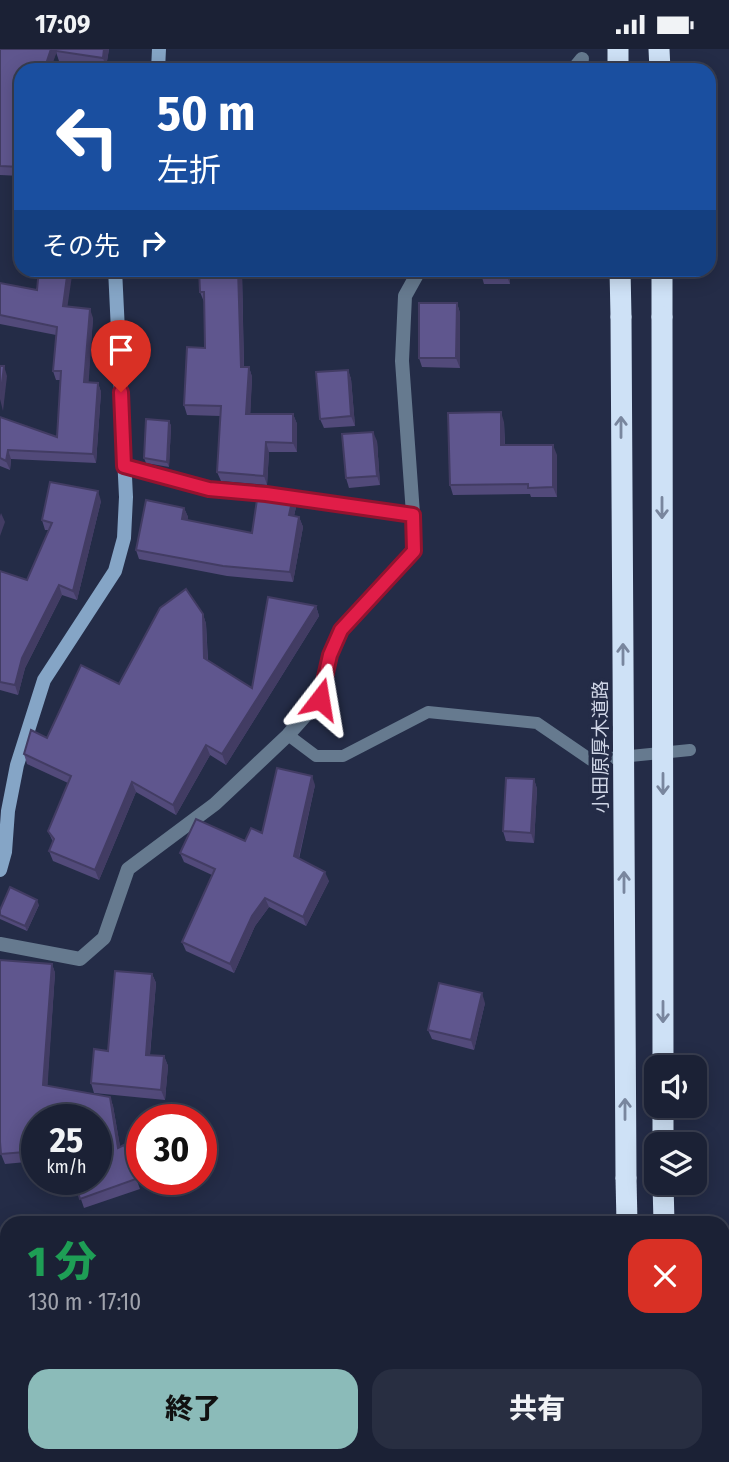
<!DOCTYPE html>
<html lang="ja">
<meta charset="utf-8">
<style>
:root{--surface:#1b2135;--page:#282e41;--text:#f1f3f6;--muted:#a0a3ad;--line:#393e50;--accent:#8bbbb9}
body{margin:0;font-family:"Fira Sans Condensed","Noto Sans JP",sans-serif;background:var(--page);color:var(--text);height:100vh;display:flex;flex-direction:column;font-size:26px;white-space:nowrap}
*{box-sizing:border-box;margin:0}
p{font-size:23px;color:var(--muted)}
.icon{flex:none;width:38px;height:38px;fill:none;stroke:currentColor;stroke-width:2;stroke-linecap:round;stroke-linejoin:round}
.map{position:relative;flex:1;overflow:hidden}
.side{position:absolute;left:0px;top:1167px;width:730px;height:247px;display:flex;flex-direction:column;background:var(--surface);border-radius:21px 21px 0 0;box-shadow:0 4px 18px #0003,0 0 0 2px var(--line)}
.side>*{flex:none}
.top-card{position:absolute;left:14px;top:14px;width:702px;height:214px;border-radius:21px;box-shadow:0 4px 18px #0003,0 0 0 2px var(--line);background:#1a4fa0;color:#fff;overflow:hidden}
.fabs{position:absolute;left:644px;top:1006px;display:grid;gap:14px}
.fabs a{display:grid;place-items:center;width:63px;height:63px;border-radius:14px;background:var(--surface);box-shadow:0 4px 18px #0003,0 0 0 2px var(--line);font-size:35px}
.speed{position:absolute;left:21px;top:1055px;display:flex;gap:14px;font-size:35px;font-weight:700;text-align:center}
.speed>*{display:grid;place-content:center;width:91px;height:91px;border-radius:50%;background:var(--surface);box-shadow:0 4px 18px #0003,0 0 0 2px var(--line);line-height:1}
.speed small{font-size:18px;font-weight:400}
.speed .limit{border:10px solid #d22;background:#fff;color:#111}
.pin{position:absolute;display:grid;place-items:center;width:60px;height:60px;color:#fff;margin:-72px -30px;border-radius:50% 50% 50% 0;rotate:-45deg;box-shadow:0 0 7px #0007}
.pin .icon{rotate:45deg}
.me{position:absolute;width:77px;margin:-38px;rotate:14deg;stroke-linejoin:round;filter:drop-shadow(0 0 5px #0008)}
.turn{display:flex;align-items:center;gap:24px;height:147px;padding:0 28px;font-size:32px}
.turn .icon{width:91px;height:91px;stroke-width:2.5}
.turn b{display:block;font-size:49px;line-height:60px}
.then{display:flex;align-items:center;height:66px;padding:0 28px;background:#0003;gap:14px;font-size:26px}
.round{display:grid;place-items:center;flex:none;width:74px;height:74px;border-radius:21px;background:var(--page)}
.summary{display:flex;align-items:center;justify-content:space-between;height:119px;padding:0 28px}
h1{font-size:42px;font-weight:800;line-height:52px;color:#1e9e55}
.cta{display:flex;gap:14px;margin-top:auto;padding:14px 28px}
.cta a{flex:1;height:80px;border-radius:21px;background:var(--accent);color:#111;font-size:28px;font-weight:800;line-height:80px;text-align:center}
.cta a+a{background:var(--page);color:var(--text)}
.status{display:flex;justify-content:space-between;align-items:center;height:49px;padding:0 35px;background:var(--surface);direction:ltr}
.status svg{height:19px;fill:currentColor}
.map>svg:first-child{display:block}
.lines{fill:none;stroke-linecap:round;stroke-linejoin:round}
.lane{stroke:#667a8f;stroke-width:12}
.street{stroke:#667a8f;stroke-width:14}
.secondary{stroke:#85a5c6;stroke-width:14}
.highway{stroke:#cee1f6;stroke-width:21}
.highway-bridge{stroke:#cee1f6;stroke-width:21}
.wall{fill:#524a7a}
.shaded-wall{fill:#423c63}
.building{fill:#5f568e;stroke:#423c63;stroke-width:2}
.oneway{stroke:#79869e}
.route-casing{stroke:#92132f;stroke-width:18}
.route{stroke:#e11d48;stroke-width:12}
.labels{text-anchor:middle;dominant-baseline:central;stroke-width:7;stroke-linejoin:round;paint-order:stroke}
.street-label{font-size:19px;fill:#cfd5e6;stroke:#242c47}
</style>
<div class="status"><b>17:09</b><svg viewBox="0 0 49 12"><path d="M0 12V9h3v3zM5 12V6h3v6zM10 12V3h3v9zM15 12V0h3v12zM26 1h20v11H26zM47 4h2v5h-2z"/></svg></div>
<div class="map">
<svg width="729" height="1413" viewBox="0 0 729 1413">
<rect width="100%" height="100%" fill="#242c47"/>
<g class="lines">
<!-- lane -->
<g class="lane">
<path d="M 124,417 L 209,440 L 266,445 L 413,465"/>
<path d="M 288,686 L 316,707 L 343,707 L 428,663 L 537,674 L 591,711 L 690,701"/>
</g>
<!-- street -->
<g class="street">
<path d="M 573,21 L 582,10"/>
<path d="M 0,895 L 80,910 L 104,889 L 128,820 L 215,755 L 288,686 L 320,650 L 330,606 L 341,581 L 414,502 L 413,465 L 402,312 L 405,247 L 420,220"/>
</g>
<!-- secondary -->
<g class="secondary">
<path d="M 158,21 L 159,0"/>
<path d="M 0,821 L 5,803 L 8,762 L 17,716 L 44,631 L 115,522 L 124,489 L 126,448 L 115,220"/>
</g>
<!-- highway -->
<g class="highway">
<path d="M 618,0 L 618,21"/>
<path d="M 659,0 L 660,21"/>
<path d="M 620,220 L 621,268"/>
<path d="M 662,220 L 662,268"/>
<path d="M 663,1057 L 663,1096"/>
<path d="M 626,1129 L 627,1174"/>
<path d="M 663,1134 L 664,1174"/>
<path d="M 637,1407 L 637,1413"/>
<path d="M 675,1407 L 676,1413"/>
</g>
<!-- highway-bridge -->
<g class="highway-bridge">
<path d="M 621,268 L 626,1129"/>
<path d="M 662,268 L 663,1018"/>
</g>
</g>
<!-- wall -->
<g class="wall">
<path d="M 0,0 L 109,0 L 106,18 L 59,12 L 56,3 L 50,21 L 21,21 L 21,127 L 0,126 Z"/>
<path d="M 481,220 L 510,220 L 510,235 L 484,235 L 481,225 Z"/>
<path d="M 242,224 L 244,318 L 249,318 L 252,328 L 250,365 L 293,365 L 297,375 L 297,403 L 269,403 L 267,436 L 221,432 L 217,423 L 220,367 L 187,366 L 184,356 L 205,299 L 204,253 L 200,243 Z"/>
<path d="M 0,234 L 37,241 L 67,258 L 93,269 L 88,333 L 98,334 L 101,343 L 96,414 L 11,410 L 10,421 L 0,417 L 0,368 L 57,388 L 61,331 L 56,331 L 53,322 L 56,286 L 0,275 Z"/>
<path d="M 457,254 L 460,264 L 460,319 L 422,318 L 419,309 Z"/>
<path d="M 348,321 L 351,330 L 355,377 L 324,379 L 320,370 Z"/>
<path d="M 169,372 L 171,377 L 169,418 L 146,414 L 144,409 Z"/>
<path d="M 504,373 L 505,396 L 557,406 L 557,448 L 531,448 L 530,445 L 453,446 L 450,436 Z"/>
<path d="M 377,392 L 380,436 L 349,439 L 346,429 Z"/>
<path d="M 101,452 L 77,551 L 62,546 L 25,619 L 18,646 L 0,641 L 0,522 L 27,531 L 49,481 L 45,481 L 42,471 Z"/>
<path d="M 296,458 L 294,467 L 299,468 L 303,478 L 293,533 L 227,527 L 139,510 L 136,501 L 184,459 L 188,468 L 187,471 L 252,484 Z"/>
<path d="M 316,557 L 319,567 L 226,716 L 210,706 L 176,766 L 136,743 L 99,831 L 53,812 L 49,802 L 53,793 L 48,782 L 68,734 L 27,715 L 24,705 L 119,635 L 203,565 L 206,575 L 208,611 L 252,639 Z"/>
<path d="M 534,730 L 537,740 L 534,794 L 506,792 L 503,782 Z"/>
<path d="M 315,736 L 299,810 L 329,832 L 306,877 L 269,858 L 255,877 L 234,924 L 186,902 L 182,893 L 212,826 L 184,813 L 180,804 L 245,792 L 262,784 Z"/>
<path d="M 39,856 L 27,882 L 0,870 L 0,861 Z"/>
<path d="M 52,915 L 55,924 L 47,1037 L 110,1048 L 113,1057 L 120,1098 L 124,1096 L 140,1140 L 84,1159 L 74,1130 L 96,1130 L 37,1071 L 37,1112 L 5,1115 L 1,1105 Z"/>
<path d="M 152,925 L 156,934 L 150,1006 L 164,1007 L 168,1017 L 165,1051 L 94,1044 L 91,1034 Z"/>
<path d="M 485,954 L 474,1001 L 432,990 L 428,981 Z"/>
<rect x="0" y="1191" width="7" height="68"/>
<path d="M 7,1407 L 105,1407 L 104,1413 L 0,1413 Z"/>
</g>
<!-- shaded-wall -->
<g class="shaded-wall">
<path d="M 51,0 L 58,0 L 50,21 L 44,21 Z"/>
<path d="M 104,0 L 109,0 L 106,18 L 103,9 Z"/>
<path d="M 68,220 L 73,220 L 66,267 L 63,257 Z"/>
<path d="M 238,220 L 241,220 L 242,224 L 244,328 L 241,318 Z"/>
<path d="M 506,220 L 510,220 L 510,235 L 506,225 Z"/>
<path d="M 457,254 L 460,264 L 460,319 L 456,309 Z"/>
<path d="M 90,260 L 93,269 L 88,342 L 84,333 Z"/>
<path d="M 4,317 L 7,327 L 3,362 L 0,350 Z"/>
<path d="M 249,318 L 252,328 L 250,375 L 246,365 Z"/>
<path d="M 348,321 L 351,330 L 355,377 L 351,367 Z"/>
<path d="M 98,334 L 101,343 L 96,414 L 93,405 Z"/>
<path d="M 501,363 L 504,373 L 505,406 L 501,396 Z"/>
<path d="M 293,365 L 297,375 L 297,403 L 293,394 Z"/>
<path d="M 169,372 L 171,377 L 169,418 L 167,413 Z"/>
<path d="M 373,383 L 377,392 L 380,436 L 377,427 Z"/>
<path d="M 266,393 L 269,403 L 267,436 L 264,427 Z"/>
<path d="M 553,396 L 557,406 L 557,448 L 553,438 Z"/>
<path d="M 8,401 L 11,410 L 10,421 L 6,412 Z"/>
<path d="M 98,442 L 101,452 L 77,551 L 73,542 Z"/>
<path d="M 293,448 L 296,458 L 292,475 L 289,466 Z"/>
<path d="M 184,459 L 188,468 L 186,480 L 182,470 Z"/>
<path d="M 1,464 L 5,473 L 0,487 L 0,467 Z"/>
<path d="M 299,468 L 303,478 L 293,533 L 290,523 Z"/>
<path d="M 59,536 L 62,546 L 25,619 L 18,646 L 15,636 L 22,609 Z"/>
<path d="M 316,557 L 319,567 L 226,716 L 222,705 Z"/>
<path d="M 203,565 L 206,575 L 208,619 L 204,609 Z"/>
<path d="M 206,696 L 210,706 L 176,766 L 173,756 Z"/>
<path d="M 312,727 L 315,736 L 297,816 L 294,807 Z"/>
<path d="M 534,730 L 537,740 L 534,794 L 531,784 Z"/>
<path d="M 132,733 L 136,743 L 99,831 L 95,821 Z"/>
<path d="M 325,823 L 329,832 L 306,877 L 303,868 Z"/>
<path d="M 265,849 L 269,858 L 255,877 L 234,924 L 230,915 L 252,867 Z"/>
<path d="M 37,851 L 39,856 L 27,882 L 25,877 Z"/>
<path d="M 52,915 L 55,924 L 47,1045 L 43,1036 Z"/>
<path d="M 152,925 L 156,934 L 149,1015 L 146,1006 Z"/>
<path d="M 482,944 L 485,954 L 474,1001 L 471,991 Z"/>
<path d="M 164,1007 L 168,1017 L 165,1051 L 161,1041 Z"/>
<path d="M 110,1048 L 113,1057 L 122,1108 L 118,1099 Z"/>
</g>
<!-- building -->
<g class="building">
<path d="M 0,0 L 51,0 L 44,21 L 21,21 L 21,118 L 0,117 Z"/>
<path d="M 56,0 L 104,0 L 103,9 L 56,2 Z"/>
<path d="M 39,220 L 68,220 L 63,257 L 90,260 L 84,333 L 98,334 L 93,405 L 8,401 L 6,412 L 0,409 L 0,368 L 57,388 L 61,322 L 53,322 L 57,278 L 0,266 L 0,234 L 37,241 Z"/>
<path d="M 199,220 L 238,220 L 241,318 L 249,318 L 246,365 L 293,365 L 293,394 L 266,393 L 264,427 L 217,423 L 221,357 L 184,356 L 187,298 L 205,299 L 204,243 L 200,243 Z"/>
<rect x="481" y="220" width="25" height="5"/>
<path d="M 419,254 L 457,254 L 456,309 L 419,309 Z"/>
<path d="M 0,317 L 4,317 L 0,350 Z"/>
<path d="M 348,321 L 351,367 L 320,370 L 316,323 Z"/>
<path d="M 501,363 L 501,396 L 553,396 L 553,438 L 528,439 L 528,435 L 450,436 L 448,364 Z"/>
<path d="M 146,370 L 169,372 L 167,413 L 144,409 Z"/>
<path d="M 373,383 L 377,427 L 346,429 L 342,385 Z"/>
<path d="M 50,433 L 98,442 L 73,542 L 59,536 L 22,609 L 15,636 L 0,633 L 0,522 L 27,531 L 52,474 L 42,471 Z"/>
<path d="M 258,444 L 293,448 L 289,466 L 299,468 L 290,523 L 223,517 L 136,501 L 146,451 L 184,459 L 182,470 L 252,484 Z"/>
<path d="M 186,540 L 203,565 L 204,609 L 252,639 L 268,548 L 316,557 L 222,705 L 206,696 L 173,756 L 132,733 L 95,821 L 49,802 L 54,790 L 48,782 L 71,727 L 24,705 L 31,681 L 47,689 L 81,616 L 119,635 L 160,559 Z"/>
<path d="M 277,719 L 312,727 L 294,807 L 325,823 L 303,868 L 265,849 L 252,867 L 230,915 L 182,893 L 215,820 L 180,804 L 196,770 L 245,792 L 251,779 L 262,784 Z"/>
<path d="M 506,729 L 534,730 L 531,784 L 503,782 Z"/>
<path d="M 10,838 L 37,851 L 25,877 L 0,866 L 0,861 Z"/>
<path d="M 0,911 L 52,915 L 43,1036 L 110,1048 L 118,1099 L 124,1096 L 136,1130 L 80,1150 L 74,1130 L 96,1130 L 96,1071 L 37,1071 L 37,1102 L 1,1105 L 0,1093 Z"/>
<path d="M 115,922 L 152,925 L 146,1006 L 164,1007 L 161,1041 L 91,1034 L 94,1000 L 108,1002 Z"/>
<path d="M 439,934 L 482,944 L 471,991 L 428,981 Z"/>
<rect x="0" y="1191" width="7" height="58"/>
<path d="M 7,1367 L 7,1407 L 87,1407 L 87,1413 L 0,1413 L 0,1368 Z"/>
</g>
<!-- one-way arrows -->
<defs><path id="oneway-shaft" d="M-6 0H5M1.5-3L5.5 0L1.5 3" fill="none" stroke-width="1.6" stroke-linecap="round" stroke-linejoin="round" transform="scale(1.75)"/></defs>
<g class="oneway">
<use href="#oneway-shaft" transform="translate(621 378) rotate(-90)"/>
<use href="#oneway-shaft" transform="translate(662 459) rotate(90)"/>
<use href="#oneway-shaft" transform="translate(623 605) rotate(-90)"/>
<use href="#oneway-shaft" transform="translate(663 735) rotate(90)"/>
<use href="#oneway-shaft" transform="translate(624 833) rotate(-90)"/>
<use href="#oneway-shaft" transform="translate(663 963) rotate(90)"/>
<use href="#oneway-shaft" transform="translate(625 1060) rotate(-90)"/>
</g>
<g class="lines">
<defs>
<path id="route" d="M 121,343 L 124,417 L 209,440 L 266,445 L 413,466 L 414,502 L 341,581 L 330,606 L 320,650"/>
</defs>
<!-- route casing -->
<use href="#route" class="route-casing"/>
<!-- route -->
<use href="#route" class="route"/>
</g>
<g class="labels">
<!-- street labels -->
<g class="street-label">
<text transform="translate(600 698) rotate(-90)">小田原厚木道路</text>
</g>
</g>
</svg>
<div class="fabs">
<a><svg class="icon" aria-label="sound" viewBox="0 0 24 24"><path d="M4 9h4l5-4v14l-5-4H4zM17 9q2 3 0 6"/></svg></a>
<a><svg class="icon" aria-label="layers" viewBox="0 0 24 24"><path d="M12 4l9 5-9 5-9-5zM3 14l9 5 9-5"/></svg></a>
</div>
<div class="speed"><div>25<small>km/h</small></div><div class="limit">30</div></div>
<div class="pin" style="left:121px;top:343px;background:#d93025"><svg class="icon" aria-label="arrive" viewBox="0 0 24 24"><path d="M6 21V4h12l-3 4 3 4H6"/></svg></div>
<svg class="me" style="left:320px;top:650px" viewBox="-20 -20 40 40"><path d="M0-17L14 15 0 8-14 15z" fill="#e11d48" stroke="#fff" stroke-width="4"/></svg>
<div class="top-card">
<div class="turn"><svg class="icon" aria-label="left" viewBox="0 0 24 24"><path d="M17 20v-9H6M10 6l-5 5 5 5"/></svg><div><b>50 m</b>左折</div></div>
<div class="then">その先<svg class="icon" aria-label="right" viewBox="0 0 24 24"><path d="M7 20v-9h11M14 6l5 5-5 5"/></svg></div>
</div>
<section class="side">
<div class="summary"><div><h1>1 分</h1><p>130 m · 17:10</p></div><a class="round" style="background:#d93025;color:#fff"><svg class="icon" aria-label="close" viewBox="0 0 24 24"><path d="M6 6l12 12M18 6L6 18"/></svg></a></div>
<div class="cta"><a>終了</a><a>共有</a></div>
</section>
</div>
